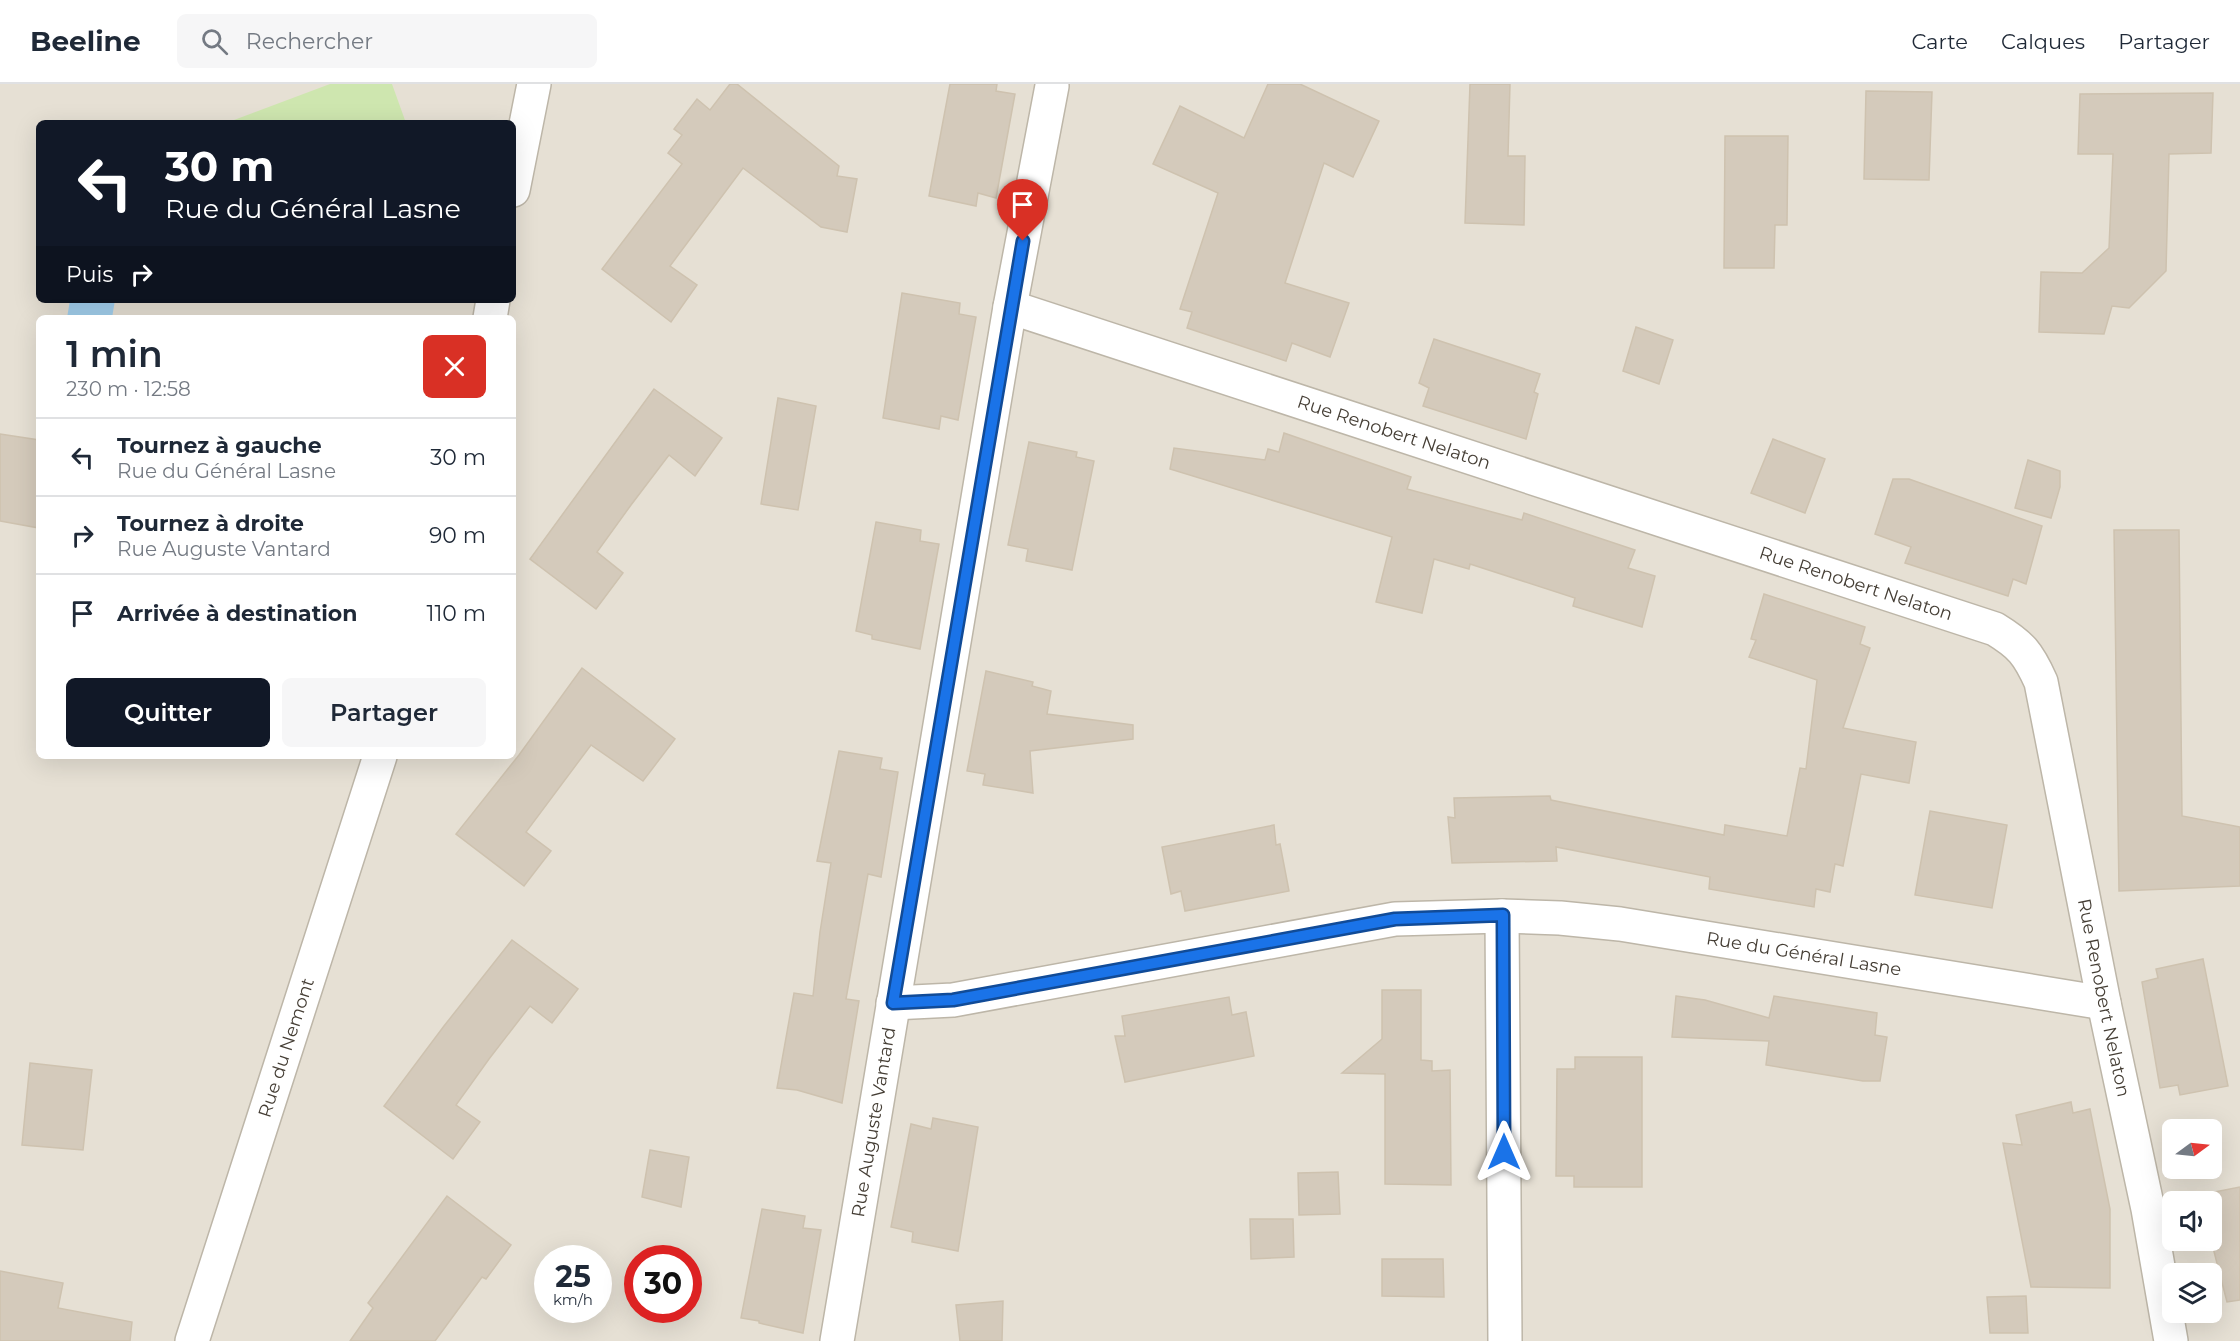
<!DOCTYPE html>
<html lang="fr">
<meta charset="utf-8">
<style>
:root{--surface:#fff;--page:#f6f6f7;--text:#1f2937;--muted:#747a83;--line:#e0e1e3;--accent:#111827}
body{margin:0;font-family:Montserrat,sans-serif;background:var(--page);color:var(--text);height:100vh;display:flex;flex-direction:column;font-size:22px;white-space:nowrap}
*{box-sizing:border-box;margin:0}
p{font-size:20px;color:var(--muted)}
.icon{flex:none;width:33px;height:33px;fill:none;stroke:currentColor;stroke-width:2;stroke-linecap:round;stroke-linejoin:round}
.map{position:relative;flex:1;overflow:hidden}
.side{position:absolute;left:36px;top:231px;width:480px;height:444px;display:flex;flex-direction:column;background:var(--surface);border-radius:9px;box-shadow:0 6px 24px #0002}
.side>*{flex:none}
.guide{position:absolute;left:36px;top:36px;width:480px;height:183px;border-radius:9px;box-shadow:0 6px 24px #0002;background:#111827;color:#fff;overflow:hidden}
.needle{width:39px;rotate:75deg}
.fabs{position:absolute;left:2162px;top:1035px;display:grid;gap:12px}
.fabs a{display:grid;place-items:center;width:60px;height:60px;border-radius:9px;background:var(--surface);box-shadow:0 6px 24px #0002;font-size:30px}
.speed{position:absolute;left:534px;top:1161px;display:flex;gap:12px;font-size:30px;font-weight:700;text-align:center}
.speed>*{display:grid;place-content:center;width:78px;height:78px;border-radius:50%;background:var(--surface);box-shadow:0 6px 24px #0002;line-height:1}
.speed small{font-size:15px;font-weight:400}
.speed .limit{border:9px solid #d22;background:#fff;color:#111}
.pin{position:absolute;display:grid;place-items:center;width:51px;height:51px;color:#fff;margin:-62px -26px;border-radius:50% 50% 50% 0;rotate:-45deg;box-shadow:0 0 6px #0007}
.pin .icon{rotate:45deg}
.me{position:absolute;width:66px;margin:-33px;rotate:0deg;stroke-linejoin:round;filter:drop-shadow(0 0 4px #0008)}
.turn{display:flex;align-items:center;gap:21px;height:126px;padding:0 30px;font-size:27px}
.turn .icon{width:78px;height:78px;stroke-width:2.5}
.turn b{display:block;font-size:42px;line-height:51px}
.then{display:flex;align-items:center;height:57px;padding:0 30px;background:#0003;gap:12px;font-size:22px}
.round{display:grid;place-items:center;flex:none;width:63px;height:63px;border-radius:9px;background:var(--page)}
.summary{display:flex;align-items:center;justify-content:space-between;height:102px;padding:0 30px}
h1{font-size:36px;font-weight:600;line-height:45px}
.primary-button{display:flex;gap:12px;margin-top:auto;padding:12px 30px}
.primary-button a{flex:1;height:69px;border-radius:9px;background:var(--accent);color:#fff;font-size:24px;font-weight:600;line-height:69px;text-align:center}
.primary-button a+a{background:var(--page);color:var(--text)}
ul{padding:0;list-style:none}
li{display:flex;align-items:center;gap:18px;height:78px;padding:0 30px;border-top:2px solid var(--line)}
li div{flex:1}
li b{display:block;font-size:22px}
li em{font-style:normal}
header{display:flex;align-items:center;gap:36px;box-sizing:border-box;height:84px;padding:0 30px;background:var(--surface);border-bottom:2px solid var(--line)}
header strong{font-size:28px}
nav{display:flex;gap:33px;margin-inline-start:auto;font-size:21px}
.search{width:420px;height:54px;background:var(--page);display:flex;align-items:center;gap:15px;box-sizing:border-box;padding:0 21px;border-radius:9px;color:var(--muted);font-size:22px}
.map>svg:first-child{display:block}
.residential{fill:#e6e0d4;fill-rule:evenodd}
.green{fill:#cee6af}
.water{fill:#a3d0ee}
.building{fill:#d4cabb;stroke:#cec2af;stroke-width:1.5}
.lines{fill:none;stroke-linecap:round;stroke-linejoin:round}
.street-casing{stroke:#bdb6a8;stroke-width:36}
.street{stroke:#fff;stroke-width:33}
.route-casing{stroke:#114b97;stroke-width:15}
.route{stroke:#1a73e8;stroke-width:10}
.labels{text-anchor:middle;dominant-baseline:central;stroke-width:6;stroke-linejoin:round;paint-order:stroke}
.street-label{font-size:18px;fill:#453e35;stroke:#fff}
</style>
<header>
<strong>Beeline</strong>
<div class="search"><svg class="icon" aria-label="search" viewBox="0 0 24 24"><circle cx="10" cy="10" r="6"/><path d="M15 15l6 6"/></svg>Rechercher</div>
<nav><a>Carte</a><a>Calques</a><a>Partager</a></nav>
</header>
<div class="map">
<svg width="2240" height="1257" viewBox="0 0 2240 1257">
<rect width="100%" height="100%" fill="#f2eee6"/>
<!-- residential -->
<path class="residential" d="M 0,0 L 2240,0 L 2240,1257 L 0,1257 ZM 39,39 L 513,39 L 513,216 L 39,216 ZM 39,234 L 513,234 L 513,672 L 39,672 ZM 2172,1046 L 2211,1046 L 2211,1084 L 2172,1084 ZM 2172,1118 L 2211,1118 L 2211,1156 L 2172,1156 ZM 548,1174 L 598,1174 L 598,1226 L 548,1226 ZM 638,1174 L 688,1174 L 688,1226 L 638,1226 ZM 2172,1190 L 2211,1190 L 2211,1228 L 2172,1228 Z"/>
<!-- green -->
<path class="green" d="M 330,0 L 392,0 L 406,39 L 226,39 Z"/>
<!-- water -->
<path class="water" d="M 70,216 L 115,216 L 112,234 L 67,234 Z"/>
<!-- building -->
<g class="building">
<path d="M 730,0 L 737,0 L 839,82 L 837,92 L 857,95 L 847,148 L 821,143 L 743,84 L 670,182 L 697,201 L 671,238 L 602,185 L 682,80 L 668,69 L 682,51 L 674,45 L 697,15 L 710,26 Z"/>
<path d="M 950,0 L 997,0 L 996,7 L 1015,10 L 996,114 L 978,109 L 976,122 L 929,112 Z"/>
<path d="M 1268,0 L 1300,0 L 1379,37 L 1353,93 L 1324,79 L 1285,199 L 1349,219 L 1330,273 L 1292,259 L 1286,277 L 1187,244 L 1192,228 L 1180,225 L 1218,109 L 1153,80 L 1180,22 L 1244,54 Z"/>
<path d="M 1470,0 L 1510,0 L 1508,72 L 1525,72 L 1524,141 L 1465,139 Z"/>
<path d="M 1866,7 L 1932,8 L 1929,96 L 1864,95 Z"/>
<path d="M 2213,9 L 2211,69 L 2169,70 L 2166,187 L 2129,224 L 2112,222 L 2104,250 L 2039,248 L 2041,188 L 2082,189 L 2109,164 L 2113,70 L 2078,70 L 2080,10 Z"/>
<path d="M 1725,52 L 1788,52 L 1787,141 L 1775,141 L 1774,184 L 1724,184 Z"/>
<path d="M 902,209 L 960,219 L 959,230 L 976,233 L 958,336 L 941,332 L 939,345 L 883,334 Z"/>
<path d="M 1636,243 L 1673,256 L 1659,300 L 1623,287 Z"/>
<path d="M 1434,255 L 1540,290 L 1534,308 L 1538,310 L 1526,355 L 1423,322 L 1429,304 L 1419,299 Z"/>
<path d="M 654,305 L 722,354 L 695,392 L 669,371 L 631,421 L 597,468 L 623,489 L 596,525 L 530,475 Z"/>
<path d="M 778,314 L 816,322 L 798,426 L 761,420 Z"/>
<path d="M 1284,349 L 1411,393 L 1407,405 L 1522,436 L 1524,429 L 1635,466 L 1628,484 L 1655,492 L 1642,543 L 1573,522 L 1575,514 L 1470,480 L 1469,485 L 1434,475 L 1422,529 L 1376,518 L 1392,453 L 1170,385 L 1174,364 L 1265,376 L 1268,365 L 1279,368 Z"/>
<path d="M 0,350 L 39,356 L 39,444 L 0,437 Z"/>
<path d="M 1773,355 L 1825,375 L 1805,429 L 1751,409 Z"/>
<path d="M 1029,358 L 1077,368 L 1076,373 L 1094,377 L 1072,486 L 1026,477 L 1028,465 L 1008,461 Z"/>
<path d="M 2028,376 L 2060,387 L 2060,403 L 2051,434 L 2015,424 Z"/>
<path d="M 1893,395 L 1909,395 L 2042,442 L 2026,500 L 2013,495 L 2008,512 L 1905,479 L 1911,463 L 1875,450 Z"/>
<path d="M 876,438 L 921,446 L 920,457 L 939,460 L 920,565 L 872,555 L 872,551 L 856,547 Z"/>
<path d="M 2114,446 L 2179,446 L 2182,732 L 2240,743 L 2240,802 L 2119,807 Z"/>
<path d="M 1764,510 L 1865,543 L 1860,560 L 1870,564 L 1843,644 L 1916,658 L 1909,699 L 1861,690 L 1843,782 L 1835,780 L 1830,808 L 1816,805 L 1814,823 L 1709,805 L 1710,793 L 1556,763 L 1557,777 L 1452,779 L 1448,733 L 1455,734 L 1454,714 L 1550,712 L 1551,716 L 1724,751 L 1725,741 L 1787,752 L 1800,684 L 1806,685 L 1817,596 L 1749,573 L 1756,556 L 1751,555 Z"/>
<path d="M 582,584 L 675,655 L 643,697 L 591,661 L 526,748 L 551,767 L 524,802 L 456,750 L 519,671 Z"/>
<path d="M 986,587 L 1033,598 L 1032,602 L 1051,607 L 1047,630 L 1133,641 L 1133,655 L 1030,667 L 1033,709 L 983,701 L 985,690 L 967,687 Z"/>
<path d="M 839,667 L 882,674 L 880,685 L 898,688 L 881,793 L 868,790 L 846,915 L 859,917 L 842,1019 L 797,1006 L 777,1004 L 794,909 L 813,912 L 820,848 L 831,779 L 817,777 Z"/>
<path d="M 1930,727 L 2007,741 L 1992,824 L 1915,811 Z"/>
<path d="M 1274,741 L 1276,761 L 1280,760 L 1289,807 L 1185,827 L 1181,807 L 1171,810 L 1162,763 Z"/>
<path d="M 512,856 L 578,905 L 552,939 L 530,922 L 489,975 L 456,1021 L 480,1038 L 453,1075 L 384,1022 L 444,942 Z"/>
<path d="M 2203,875 L 2228,1002 L 2180,1011 L 2178,1001 L 2160,1004 L 2142,898 L 2158,894 L 2156,885 Z"/>
<path d="M 1382,906 L 1421,906 L 1421,976 L 1432,977 L 1432,987 L 1450,986 L 1451,1101 L 1385,1100 L 1385,990 L 1342,989 L 1382,955 Z"/>
<path d="M 1676,912 L 1705,916 L 1769,934 L 1774,912 L 1877,929 L 1875,951 L 1887,953 L 1880,997 L 1863,997 L 1766,981 L 1769,957 L 1672,953 Z"/>
<path d="M 1229,913 L 1232,931 L 1246,928 L 1254,972 L 1125,998 L 1115,952 L 1125,952 L 1122,932 Z"/>
<path d="M 1575,973 L 1642,973 L 1642,1103 L 1574,1103 L 1574,1092 L 1556,1092 L 1557,985 L 1575,985 Z"/>
<path d="M 30,979 L 92,986 L 83,1066 L 22,1061 Z"/>
<path d="M 2071,1018 L 2073,1029 L 2090,1025 L 2110,1125 L 2110,1204 L 2031,1203 L 2003,1059 L 2022,1061 L 2016,1031 Z"/>
<path d="M 933,1034 L 978,1043 L 958,1167 L 912,1158 L 913,1148 L 891,1143 L 911,1040 L 931,1045 Z"/>
<path d="M 650,1066 L 689,1073 L 681,1123 L 642,1113 Z"/>
<path d="M 1338,1088 L 1340,1130 L 1299,1131 L 1298,1089 Z"/>
<path d="M 2240,1103 L 2240,1216 L 2227,1218 L 2211,1156 L 2211,1118 L 2201,1118 L 2199,1111 Z"/>
<path d="M 447,1112 L 511,1161 L 486,1195 L 482,1193 L 435,1257 L 350,1257 L 373,1224 L 368,1219 Z"/>
<path d="M 762,1125 L 805,1132 L 803,1144 L 821,1146 L 803,1249 L 759,1239 L 759,1237 L 741,1234 Z"/>
<path d="M 1250,1135 L 1293,1135 L 1294,1173 L 1251,1175 Z"/>
<path d="M 1382,1175 L 1443,1175 L 1444,1213 L 1382,1212 Z"/>
<path d="M 0,1187 L 63,1199 L 58,1224 L 132,1238 L 130,1257 L 0,1257 Z"/>
<path d="M 2026,1212 L 2028,1249 L 1990,1249 L 1987,1213 Z"/>
<path d="M 1003,1217 L 1002,1257 L 960,1257 L 956,1221 Z"/>
</g>
<g class="lines">
<defs>
<g id="street">
<path d="M 513,106 L 534,0"/>
<path id="s1" d="M 1010,223 L 1995,545 C 2021,561 2028,569 2041,598 L 2104,919 L 2148,1125 L 2171,1257"/>
<path d="M 490,234 L 493,216"/>
<path d="M 1502,832 L 1505,1257"/>
<path id="s2" d="M 893,919 L 953,916 L 1395,835 L 1502,832 L 1560,834 L 1620,840 L 2104,919"/>
<path id="s3" d="M 192,1257 L 380,672"/>
<path id="s4" d="M 837,1257 L 1010,223 L 1052,2"/>
</g>
</defs>
<!-- street casing -->
<use href="#street" class="street-casing"/>
<!-- street -->
<use href="#street" class="street"/>
</g>
<g class="lines">
<defs>
<path id="route" d="M 1023,157 L 893,919 L 953,916 L 1395,835 L 1503,831 L 1504,1068"/>
</defs>
<!-- route casing -->
<use href="#route" class="route-casing"/>
<!-- route -->
<use href="#route" class="route"/>
</g>
<g class="labels">
<!-- street labels -->
<g class="street-label">
<text stroke="none"><textPath href="#s1" startOffset="404">Rue Renobert Nelaton</textPath></text>
<text stroke="none"><textPath href="#s1" startOffset="890">Rue Renobert Nelaton</textPath></text>
<text stroke="none"><textPath href="#s2" startOffset="921">Rue du Général Lasne</textPath></text>
<text stroke="none"><textPath href="#s1" startOffset="1430">Rue Renobert Nelaton</textPath></text>
<text stroke="none"><textPath href="#s3" startOffset="308">Rue du Nemont</textPath></text>
<text stroke="none"><textPath href="#s4" startOffset="222">Rue Auguste Vantard</textPath></text>
</g>
</g>
</svg>
<div class="fabs">
<a><svg class="needle" viewBox="-14 -14 28 28"><path d="M0-13l5 13h-10z" fill="#e53935"/><path d="M0 13l5-13h-10z" fill="#747a83"/></svg></a>
<a><svg class="icon" aria-label="sound" viewBox="0 0 24 24"><path d="M4 9h4l5-4v14l-5-4H4zM17 9q2 3 0 6"/></svg></a>
<a><svg class="icon" aria-label="layers" viewBox="0 0 24 24"><path d="M12 4l9 5-9 5-9-5zM3 14l9 5 9-5"/></svg></a>
</div>
<div class="speed"><div>25<small>km/h</small></div><div class="limit">30</div></div>
<div class="pin" style="left:1023px;top:157px;background:#d93025"><svg class="icon" aria-label="arrive" viewBox="0 0 24 24"><path d="M6 21V4h12l-3 4 3 4H6"/></svg></div>
<svg class="me" style="left:1504px;top:1068px" viewBox="-20 -20 40 40"><path d="M0-17L14 15 0 8-14 15z" fill="#1a73e8" stroke="#fff" stroke-width="4"/></svg>
<div class="guide">
<div class="turn"><svg class="icon" aria-label="left" viewBox="0 0 24 24"><path d="M17 20v-9H6M10 6l-5 5 5 5"/></svg><div><b>30 m</b>Rue du Général Lasne</div></div>
<div class="then">Puis<svg class="icon" aria-label="right" viewBox="0 0 24 24"><path d="M7 20v-9h11M14 6l5 5-5 5"/></svg></div>
</div>
<section class="side">
<div class="summary"><div><h1>1 min</h1><p>230 m · 12:58</p></div><a class="round" style="background:#d93025;color:#fff"><svg class="icon" aria-label="close" viewBox="0 0 24 24"><path d="M6 6l12 12M18 6L6 18"/></svg></a></div>
<ul>
<li><svg class="icon" aria-label="left" viewBox="0 0 24 24"><path d="M17 20v-9H6M10 6l-5 5 5 5"/></svg><div><b>Tournez à gauche</b><p>Rue du Général Lasne</p></div><em>30 m</em></li>
<li><svg class="icon" aria-label="right" viewBox="0 0 24 24"><path d="M7 20v-9h11M14 6l5 5-5 5"/></svg><div><b>Tournez à droite</b><p>Rue Auguste Vantard</p></div><em>90 m</em></li>
<li><svg class="icon" aria-label="arrive" viewBox="0 0 24 24"><path d="M6 21V4h12l-3 4 3 4H6"/></svg><div><b>Arrivée à destination</b></div><em>110 m</em></li>
</ul>
<div class="primary-button"><a>Quitter</a><a>Partager</a></div>
</section>
</div>
